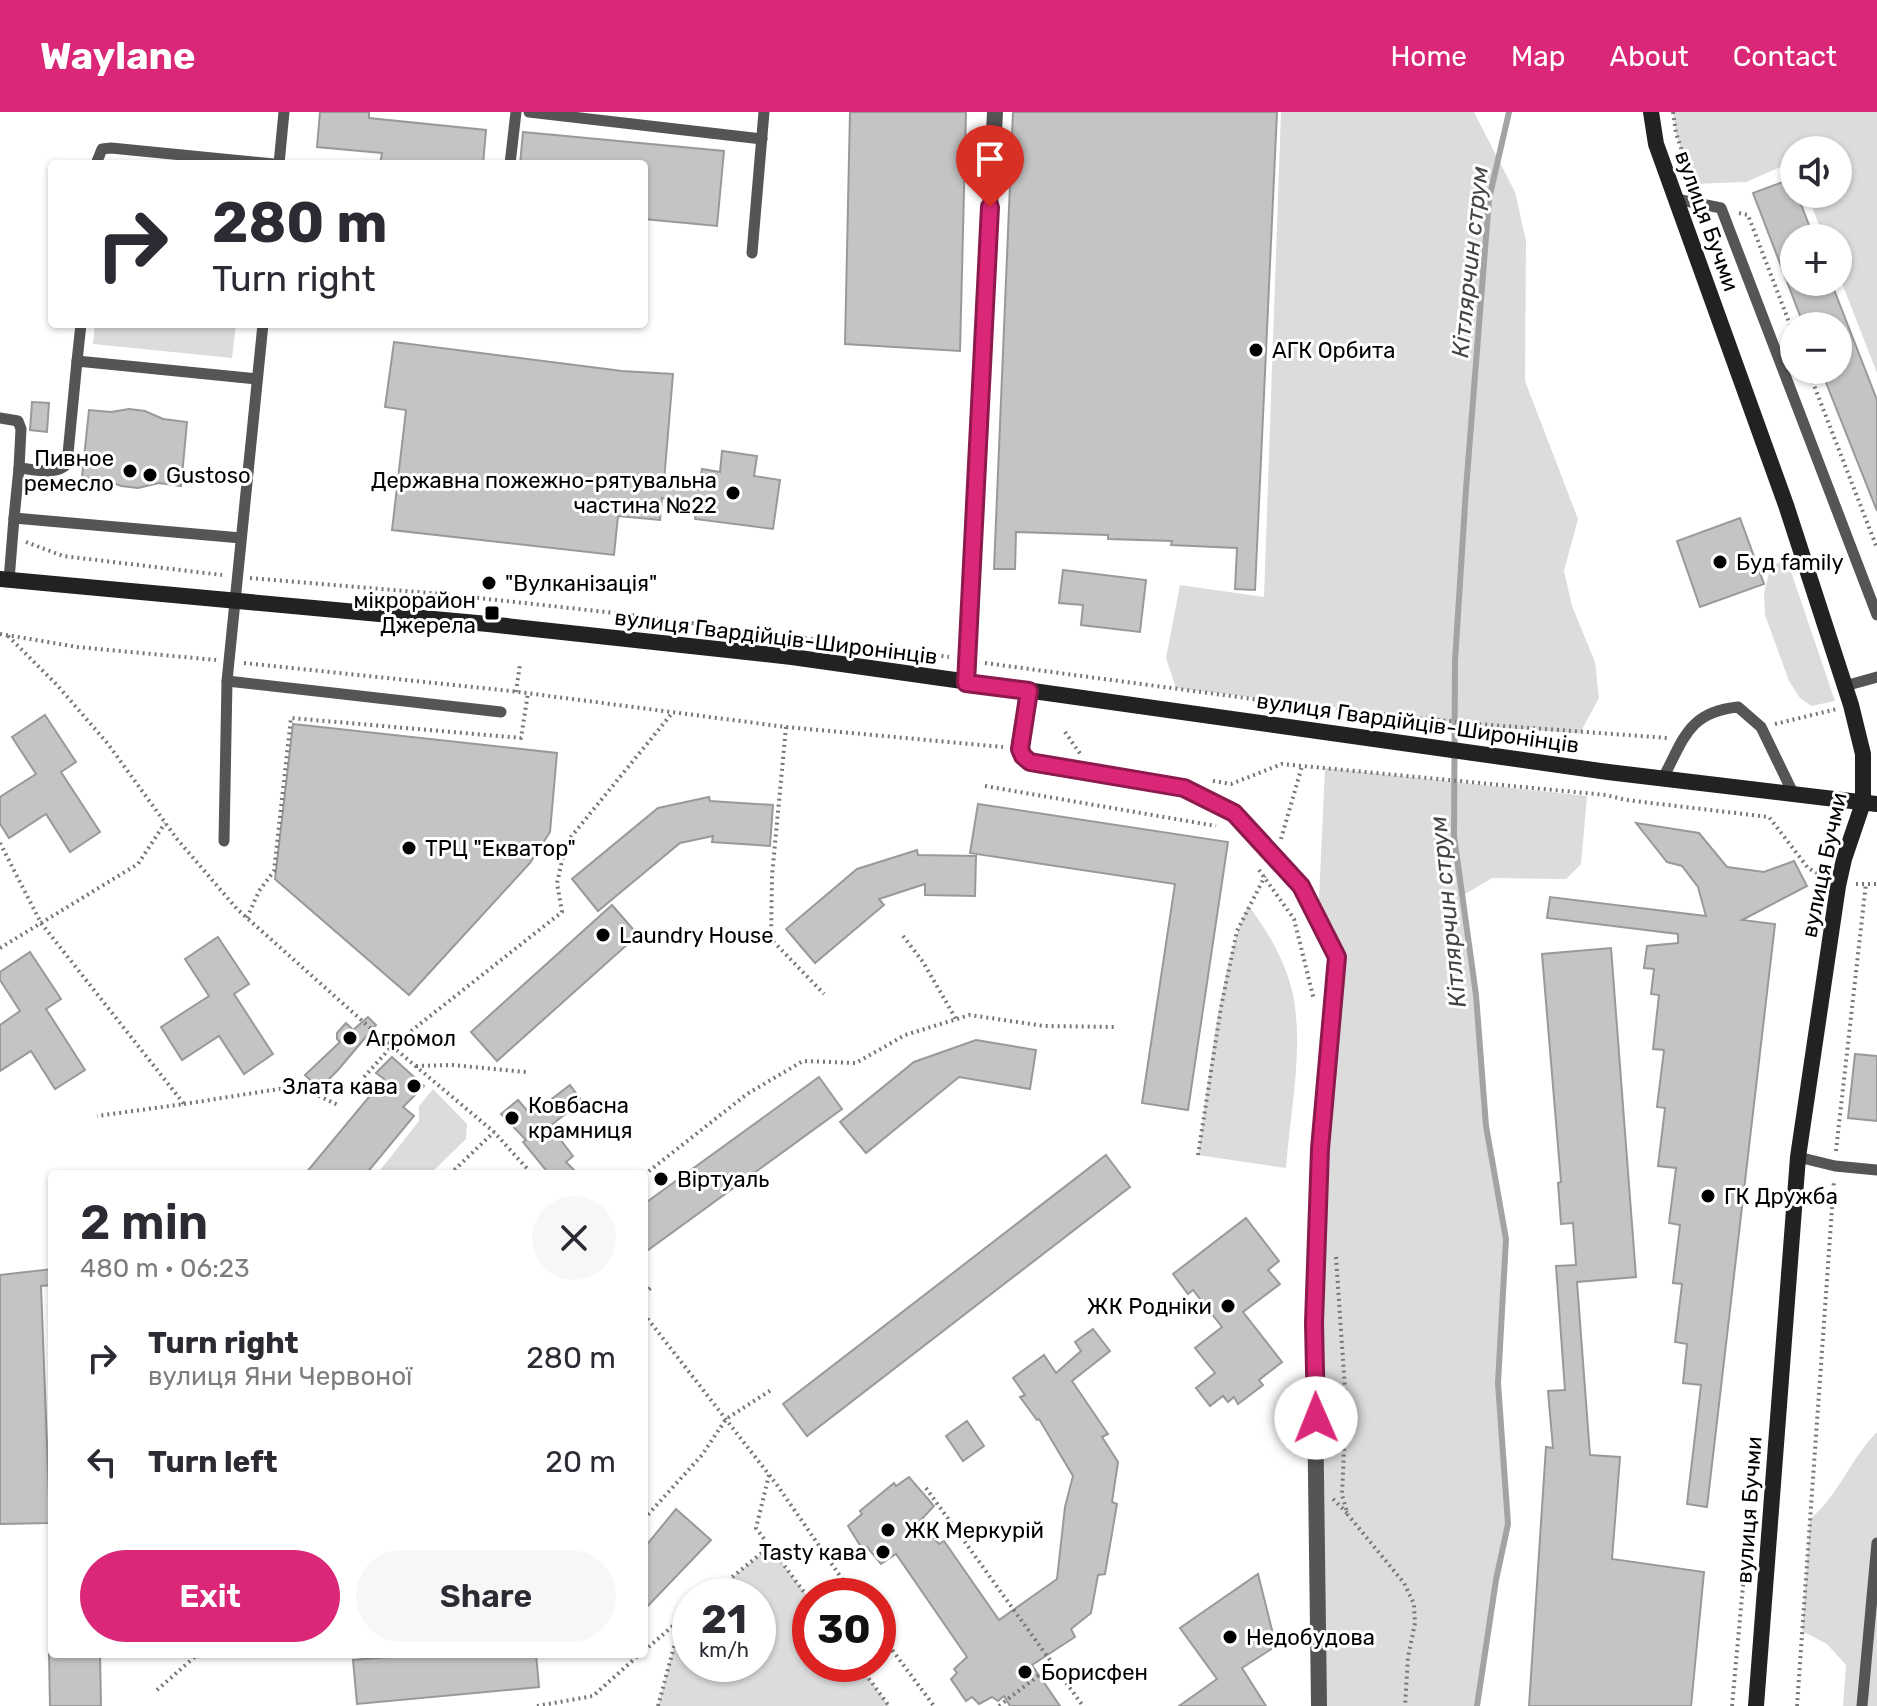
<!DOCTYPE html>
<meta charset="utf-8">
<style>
:root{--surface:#fff;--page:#f7f7f7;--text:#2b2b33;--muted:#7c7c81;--accent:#db2777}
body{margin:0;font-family:Rubik,sans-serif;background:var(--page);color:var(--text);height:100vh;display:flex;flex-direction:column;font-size:30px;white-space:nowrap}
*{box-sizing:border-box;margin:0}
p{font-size:26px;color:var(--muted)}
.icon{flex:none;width:44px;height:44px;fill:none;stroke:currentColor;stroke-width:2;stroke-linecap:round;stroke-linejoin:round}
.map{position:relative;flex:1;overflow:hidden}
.panel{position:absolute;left:48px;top:1058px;width:600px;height:488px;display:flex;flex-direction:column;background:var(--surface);border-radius:8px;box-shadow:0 2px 6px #0004}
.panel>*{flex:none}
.guide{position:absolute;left:48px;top:48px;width:600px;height:168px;border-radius:8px;box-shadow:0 2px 6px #0004;background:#fff;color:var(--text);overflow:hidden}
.buttons{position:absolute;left:1780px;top:24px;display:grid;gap:16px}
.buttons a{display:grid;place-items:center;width:72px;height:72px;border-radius:50%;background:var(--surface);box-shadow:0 2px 6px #0004;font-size:40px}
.speed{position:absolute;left:672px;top:1466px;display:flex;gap:16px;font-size:40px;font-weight:700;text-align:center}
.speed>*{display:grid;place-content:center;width:104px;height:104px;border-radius:50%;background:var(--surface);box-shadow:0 2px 6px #0004;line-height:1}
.speed small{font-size:20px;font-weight:400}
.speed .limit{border:12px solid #d22;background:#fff;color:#111}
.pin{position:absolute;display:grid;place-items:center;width:68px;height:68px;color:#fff;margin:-82px -34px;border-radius:50% 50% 50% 0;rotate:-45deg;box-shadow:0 0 8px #0007}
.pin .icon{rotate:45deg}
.me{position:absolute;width:88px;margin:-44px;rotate:359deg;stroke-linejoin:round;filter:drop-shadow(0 0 6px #0008)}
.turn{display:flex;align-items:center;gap:28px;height:168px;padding:0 32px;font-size:36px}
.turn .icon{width:104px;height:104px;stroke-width:2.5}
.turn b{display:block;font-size:56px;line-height:68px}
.round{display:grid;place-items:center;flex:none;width:84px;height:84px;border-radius:42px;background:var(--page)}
.overview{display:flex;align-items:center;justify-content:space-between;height:136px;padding:0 32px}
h1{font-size:48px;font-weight:600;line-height:60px}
.primary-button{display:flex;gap:16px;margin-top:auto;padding:16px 32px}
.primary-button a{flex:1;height:92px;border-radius:48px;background:var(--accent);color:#fff;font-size:32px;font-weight:600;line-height:92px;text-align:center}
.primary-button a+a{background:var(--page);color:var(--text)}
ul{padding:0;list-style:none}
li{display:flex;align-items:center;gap:24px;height:104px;padding:0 32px}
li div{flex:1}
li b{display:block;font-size:30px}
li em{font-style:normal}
header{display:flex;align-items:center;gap:48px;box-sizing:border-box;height:112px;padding:0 40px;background:var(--accent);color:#fff}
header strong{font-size:38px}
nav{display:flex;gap:44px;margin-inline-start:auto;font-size:28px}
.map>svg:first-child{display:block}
.green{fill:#dcdcdc}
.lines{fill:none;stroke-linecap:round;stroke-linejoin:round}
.stream{stroke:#a3a3a3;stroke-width:6}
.building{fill:#c4c4c4;stroke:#999;stroke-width:2}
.path{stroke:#777;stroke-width:4;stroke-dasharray:2 4;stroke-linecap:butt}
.lane{stroke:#555;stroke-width:11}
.street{stroke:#555;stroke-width:16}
.secondary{stroke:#222;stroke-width:16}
.route-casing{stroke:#8e194d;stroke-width:20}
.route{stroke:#db2777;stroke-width:14}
.poi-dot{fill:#000;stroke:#fff;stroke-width:3}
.labels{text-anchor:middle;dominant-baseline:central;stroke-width:6;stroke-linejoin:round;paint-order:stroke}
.street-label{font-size:22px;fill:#000;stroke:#fff}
.poi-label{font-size:22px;fill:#000;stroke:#fff;text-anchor:start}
.water-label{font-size:24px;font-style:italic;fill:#444;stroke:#fff}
</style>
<header>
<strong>Waylane</strong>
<nav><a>Home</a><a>Map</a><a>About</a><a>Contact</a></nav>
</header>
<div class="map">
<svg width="1877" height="1594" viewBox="0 0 1877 1594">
<rect width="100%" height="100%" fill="#fff"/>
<!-- green -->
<g class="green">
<path d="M 1281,0 L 1474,0 L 1515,80 L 1526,129 L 1525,269 L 1578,407 L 1564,459 L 1572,494 L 1595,550 L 1599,586 L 1580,621 L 1617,624 L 1503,616 L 1176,576 L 1166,546 L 1180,473 L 1264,485 Z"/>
<path d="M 1673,0 L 1877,0 L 1877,261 L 1838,161 L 1838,126 L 1824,126 L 1807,82 L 1838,82 L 1838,38 L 1794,38 L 1794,49 L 1746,70 L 1693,72 L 1676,21 Z"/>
<path d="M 95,212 L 236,212 L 232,246 L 93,232 Z"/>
<path d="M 1787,448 L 1835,589 L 1811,594 L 1800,586 L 1789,569 L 1765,503 L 1764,481 L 1770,457 L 1777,451 Z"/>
<path d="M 1325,656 L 1587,684 L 1581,752 L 1566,767 L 1492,766 L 1462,784 L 1475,883 L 1485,1014 L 1505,1127 L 1498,1271 L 1507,1412 L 1495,1468 L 1476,1594 L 1319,1594 L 1314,1211 L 1337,846 L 1318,808 Z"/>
<path d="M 1248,793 C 1269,821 1288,853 1294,888 C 1303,942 1290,1001 1286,1056 L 1198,1043 C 1210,964 1217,865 1248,793 Z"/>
<path d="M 433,977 L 467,1012 L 466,1027 L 430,1062 L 377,1062 L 419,1009 L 419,994 Z"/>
<path d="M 1877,1320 L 1877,1594 L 1843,1594 L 1846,1553 L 1827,1532 L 1802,1519 L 1810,1407 C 1840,1382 1850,1347 1877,1320 Z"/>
<path d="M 770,1435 L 810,1488 L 810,1552 L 858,1552 L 889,1594 L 658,1594 L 682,1505 L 690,1499 L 690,1552 L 758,1552 L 758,1484 L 709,1484 Z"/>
</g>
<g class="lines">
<!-- stream -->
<path class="stream" d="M 1477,1594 L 1496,1468 L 1508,1412 L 1498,1271 L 1506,1127 L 1486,1014 L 1476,883 L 1454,724 L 1455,549 L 1466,377 L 1489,87 L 1509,0"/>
</g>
<!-- building -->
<g class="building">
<path d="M 320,0 L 369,0 L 369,6 L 486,18 L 483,52 L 380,52 L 382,41 L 317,35 Z"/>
<path d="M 850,0 L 966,0 L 960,239 L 845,232 Z"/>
<path d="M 1013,0 L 1277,0 L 1255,478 L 1235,477 L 1237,436 L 1171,433 L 1172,429 L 1108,427 L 1108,423 L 1016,420 L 1015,457 L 994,457 Z"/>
<path d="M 523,20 L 724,39 L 717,114 L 644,107 L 644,52 L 520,52 Z"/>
<path d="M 1791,67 L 1794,82 L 1797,82 L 1814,126 L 1794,126 L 1794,170 L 1831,170 L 1877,288 L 1877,399 L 1821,258 L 1838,258 L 1838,214 L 1804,214 L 1753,81 Z"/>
<path d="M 394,230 L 622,259 L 673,262 L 664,369 L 699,374 L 702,357 L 720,360 L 722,339 L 757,344 L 754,364 L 780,368 L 773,417 L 695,407 L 697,391 L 662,386 L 660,408 L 618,404 L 614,443 L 392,418 L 406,298 L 385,295 Z"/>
<path d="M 32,290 L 49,291 L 47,320 L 30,318 Z"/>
<path d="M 129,297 L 145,299 L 163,307 L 187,310 L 181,374 L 159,371 L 138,376 L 121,374 L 105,368 L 82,365 L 89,298 L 111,300 Z"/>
<path d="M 1740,406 L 1764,472 L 1700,495 L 1677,429 Z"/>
<path d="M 1063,458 L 1146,468 L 1140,520 L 1081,513 L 1083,493 L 1059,491 Z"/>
<path d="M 45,603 L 76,650 L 61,660 L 100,720 L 70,740 L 46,702 L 9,726 L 0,712 L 0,685 L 36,662 L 12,625 Z"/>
<path d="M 293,612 L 557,641 L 550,720 L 530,751 L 409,883 L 275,767 Z"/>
<path d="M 709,685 L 710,689 L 773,693 L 770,734 L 712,730 L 713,724 L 680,731 L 598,799 L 572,767 L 658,696 Z"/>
<path d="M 978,692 L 1228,730 L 1188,998 L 1142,991 L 1175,772 L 970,741 Z"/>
<path d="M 1636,711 L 1699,721 L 1727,755 L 1764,760 L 1794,749 L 1807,774 L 1742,808 L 1775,812 L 1707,1395 L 1687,1392 L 1701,1273 L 1683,1271 L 1687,1232 L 1675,1230 L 1682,1172 L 1673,1171 L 1680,1113 L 1669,1111 L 1676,1056 L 1658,1054 L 1665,996 L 1657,995 L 1664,938 L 1653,937 L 1659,883 L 1651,882 L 1654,857 L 1644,856 L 1647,834 L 1678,831 L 1678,822 L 1547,806 L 1550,785 L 1706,804 L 1698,775 L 1682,754 L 1667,750 Z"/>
<path d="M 917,738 L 918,743 L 976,744 L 975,784 L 925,783 L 925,772 L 879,787 L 884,793 L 815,851 L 786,817 L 857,757 Z"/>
<path d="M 612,793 L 638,823 L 497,949 L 471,920 Z"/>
<path d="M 218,825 L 249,872 L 234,882 L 273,942 L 244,962 L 219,924 L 182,948 L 161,915 L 209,884 L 185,847 Z"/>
<path d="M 1611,836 L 1636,1165 L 1577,1170 L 1590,1343 L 1620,1345 L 1612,1447 L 1704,1460 L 1691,1594 L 1529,1594 L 1546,1335 L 1553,1336 L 1548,1279 L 1565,1278 L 1556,1154 L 1576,1153 L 1573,1111 L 1561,1112 L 1558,1071 L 1561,1070 L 1542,842 Z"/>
<path d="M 30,840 L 61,887 L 46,897 L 85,958 L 55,977 L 31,939 L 0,959 L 0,913 L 20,899 L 0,868 L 0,860 Z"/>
<path d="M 368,905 L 376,913 L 338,958 L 319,977 L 305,963 L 340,930 L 337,927 L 337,921 L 346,911 L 353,918 Z"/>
<path d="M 976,928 L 1036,938 L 1030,977 L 959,965 L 866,1041 L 840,1010 L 914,950 Z"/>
<path d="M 1855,942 L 1877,944 L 1877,1009 L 1848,1006 Z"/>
<path d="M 392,945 L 424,974 L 403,995 L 414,1004 L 366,1062 L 305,1062 L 384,967 L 376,961 Z"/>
<path d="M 819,965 L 842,997 L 644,1141 L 644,1092 Z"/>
<path d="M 570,973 L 582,989 L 550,1014 L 573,1044 L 566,1050 L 578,1062 L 549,1062 L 523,1030 L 526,1028 L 501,1002 L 518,988 L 531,1003 Z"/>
<path d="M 1106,1043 L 1130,1075 L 807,1324 L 783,1292 Z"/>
<path d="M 1246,1106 L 1279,1149 L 1268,1158 L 1280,1172 L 1243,1200 L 1282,1250 L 1259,1268 L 1263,1273 L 1238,1292 L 1234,1285 L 1228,1290 L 1223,1284 L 1210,1294 L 1196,1276 L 1215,1261 L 1195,1236 L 1222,1215 L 1193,1178 L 1188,1182 L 1173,1162 Z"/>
<path d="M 52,1157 L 52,1173 L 41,1174 L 50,1411 L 0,1412 L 0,1163 Z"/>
<path d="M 1093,1217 L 1110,1239 L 1072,1269 L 1108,1322 L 1102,1325 L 1118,1350 L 1112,1390 L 1117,1392 L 1105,1462 L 1098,1463 L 1091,1501 L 1071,1517 L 1075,1525 L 1032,1553 L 1060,1594 L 1010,1594 L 1004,1584 L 998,1589 L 992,1585 L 979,1592 L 972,1585 L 966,1589 L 951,1567 L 957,1561 L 954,1557 L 967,1545 L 896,1442 L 881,1452 L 867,1435 L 863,1438 L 848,1414 L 862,1402 L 860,1399 L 894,1371 L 896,1374 L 909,1365 L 934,1394 L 919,1410 L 939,1432 L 944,1429 L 999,1508 L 1057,1467 L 1065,1395 L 1073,1364 L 1039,1307 L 1037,1308 L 1020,1285 L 1025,1283 L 1013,1266 L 1044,1243 L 1056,1261 L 1081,1239 L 1075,1230 Z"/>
<path d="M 967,1309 L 984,1334 L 963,1349 L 946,1324 Z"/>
<path d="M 676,1397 L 711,1428 L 644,1498 L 644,1436 Z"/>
<path d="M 1258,1462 L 1276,1534 L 1242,1556 L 1266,1594 L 1179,1594 L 1217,1567 L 1180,1516 Z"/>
<path d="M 49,1542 L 100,1542 L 101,1594 L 50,1594 Z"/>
<path d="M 422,1542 L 536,1542 L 539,1575 L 357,1592 L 353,1548 Z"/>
</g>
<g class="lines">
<!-- path -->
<g class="path">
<path d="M 1673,0 L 1676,21 L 1694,75"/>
<path d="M 1739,101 L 1748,103 L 1794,223"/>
<path d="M 1808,258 L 1877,436"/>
<path d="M 26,430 L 63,444 L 222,463"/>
<path d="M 250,466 L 442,482 L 624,502 L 949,545"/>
<path d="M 0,522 L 77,535 L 216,548"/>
<path d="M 8,524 L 57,573 L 108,632 L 177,727 L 237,797 L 368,914 L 494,1020 L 532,1062"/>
<path d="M 244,551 L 511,579 L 786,615 L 1003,635"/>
<path d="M 985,551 L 1305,594 L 1477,612 L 1668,626"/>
<path d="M 516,580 L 520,552"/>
<path d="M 1775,612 L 1837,597"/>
<path d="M 786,615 L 772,764 L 771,827 L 824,882"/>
<path d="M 1065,620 L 1081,643"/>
<path d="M 1213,669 L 1231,672 L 1282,652 L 1606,683 L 1626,688 L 1769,705 L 1808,756 L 1822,764"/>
<path d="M 985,674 L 1216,714"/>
<path d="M 1281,727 L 1302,654"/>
<path d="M 0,731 L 41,811 L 184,992 L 97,1004"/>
<path d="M 1259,758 L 1294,807 L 1314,888"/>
<path d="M 1856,772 L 1877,772"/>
<path d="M 247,806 L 259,779 L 274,759 L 291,606 L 521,626 L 528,581"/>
<path d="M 903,824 L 923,850 L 956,907"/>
<path d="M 0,836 L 138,752 L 165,711"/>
<path d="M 416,954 L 452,953 L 526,960"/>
<path d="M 364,965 L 392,934 L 562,800 L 557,771 L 566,731 L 673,600"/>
<path d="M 184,992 L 298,974 L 338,993"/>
<path d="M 1836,1039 L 1866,771"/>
<path d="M 1198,1043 L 1221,895 L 1237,819 L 1265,764"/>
<path d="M 450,1062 L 494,1020"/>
<path d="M 644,1063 L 747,982 L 803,949 L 856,951 L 905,923 L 970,903 L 1044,914 L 1115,915"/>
<path d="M 1336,1145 L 1346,1292 L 1342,1383 L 1348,1403 L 1404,1471 L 1414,1492 L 1415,1511 L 1408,1545 L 1405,1594"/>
<path d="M 644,1181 L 652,1175"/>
<path d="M 644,1202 L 777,1373 L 854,1484"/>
<path d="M 769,1363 L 756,1416 L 810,1488"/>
<path d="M 926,1376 L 1083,1594"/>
<path d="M 1333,1387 L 1347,1401"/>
<path d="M 644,1407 L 702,1343 L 726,1307 L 771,1278"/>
<path d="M 709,1484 L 769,1435"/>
<path d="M 878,1519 L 934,1594"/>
<path d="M 644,1539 L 690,1499"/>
<path d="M 858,1552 L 889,1594"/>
<path d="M 157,1578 L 198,1542"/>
<path d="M 537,1594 L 593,1584 L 640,1542"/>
<path d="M 658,1594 L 682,1505"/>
<path d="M 999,1594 L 1052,1553"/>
<path d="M 1732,1594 L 1754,1353"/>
<path d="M 1797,1594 L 1834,1068"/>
</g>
<!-- lane -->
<g class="lane">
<path d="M 529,0 L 762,27"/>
<path d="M 96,52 L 102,37 L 111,36 L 274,52"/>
<path d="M 279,52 L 284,0"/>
<path d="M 510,52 L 516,0"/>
<path d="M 1676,87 L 1721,96 L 1877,503"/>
<path d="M 752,141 L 764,0"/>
<path d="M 77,249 L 81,212"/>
<path d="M 0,306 L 18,309 L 21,317 L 19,356"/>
<path d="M 14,406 L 19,356 C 33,357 56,364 67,352 L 77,249 L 257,267"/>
<path d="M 9,468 L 14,406 L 241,426"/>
<path d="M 227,569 L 501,600"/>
<path d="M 1845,574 L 1877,565"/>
<path d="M 1663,666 C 1684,627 1688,600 1738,595 L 1761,615 L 1793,681"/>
<path d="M 224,729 L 227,569 L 263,212"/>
<path d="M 1798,1045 L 1835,1054 L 1877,1058"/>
<path d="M 1862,1594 L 1877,1431"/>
</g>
<!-- street -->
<g class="street">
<path d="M 966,571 L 995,0"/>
<path d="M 1029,579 L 1020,637 L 1025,647 L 1038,653 L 1184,676 L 1234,701 L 1301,774 L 1337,845 L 1320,1037 L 1314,1211 L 1319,1594"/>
</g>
<!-- secondary -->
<g class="secondary">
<path d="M 1651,0 L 1656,32 L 1786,393 L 1851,593 L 1863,642 L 1863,691 L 1844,747 L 1838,774 L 1798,1045 L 1756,1594"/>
<path d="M 0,467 L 488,512 L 792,545 L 1608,660 L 1877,692"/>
</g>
</g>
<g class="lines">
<defs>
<path id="route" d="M 990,95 L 966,571 L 1029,579 L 1020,637 L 1023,644 L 1030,650 L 1184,676 L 1234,701 L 1301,774 L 1337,845 L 1320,1037 L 1314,1211 L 1316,1306"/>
</defs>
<!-- route casing -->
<use href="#route" class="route-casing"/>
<!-- route -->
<use href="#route" class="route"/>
</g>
<!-- markers -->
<g class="poi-dot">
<circle cx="1256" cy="238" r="8"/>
<circle cx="130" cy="359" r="8"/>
<circle cx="150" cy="363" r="8"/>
<circle cx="733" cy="381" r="8"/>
<circle cx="1720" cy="450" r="8"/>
<circle cx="489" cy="471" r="8"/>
<rect x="484" y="493" width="16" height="16" rx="4"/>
<circle cx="409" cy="736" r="8"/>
<circle cx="603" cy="823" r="8"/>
<circle cx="350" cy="926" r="8"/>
<circle cx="414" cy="974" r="8"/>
<circle cx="512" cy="1006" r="8"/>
<circle cx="661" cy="1067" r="8"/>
<circle cx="1708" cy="1084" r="8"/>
<circle cx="1228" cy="1194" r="8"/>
<circle cx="888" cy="1418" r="8"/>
<circle cx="883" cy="1440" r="8"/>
<circle cx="1230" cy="1525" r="8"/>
<circle cx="1025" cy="1560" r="8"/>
</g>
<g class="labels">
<!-- street labels -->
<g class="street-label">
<text transform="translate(1707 109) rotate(70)">вулиця Бучми</text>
<text transform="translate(776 525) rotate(7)">вулиця Гвардійців-Широнінців</text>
<text transform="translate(1418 611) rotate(8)">вулиця Гвардійців-Широнінців</text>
<text transform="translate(1824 753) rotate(-78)">вулиця Бучми</text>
<text transform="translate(1749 1398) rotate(-86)">вулиця Бучми</text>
</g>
<!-- poi labels -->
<g class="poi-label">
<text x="1272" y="238">АГК Орбита</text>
<text x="114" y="346" text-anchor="end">Пивное<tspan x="114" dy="25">ремесло</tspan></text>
<text x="166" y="363">Gustoso</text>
<text x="717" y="368" text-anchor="end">Державна пожежно-рятувальна<tspan x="717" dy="25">частина №22</tspan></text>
<text x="1736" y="450">Буд family</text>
<text x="505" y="471">"Вулканізація"</text>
<text x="476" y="488" text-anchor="end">мікрорайон<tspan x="476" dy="25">Джерела</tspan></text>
<text x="425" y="736">ТРЦ "Екватор"</text>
<text x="619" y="823">Laundry House</text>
<text x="366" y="926">Агромол</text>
<text x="398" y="974" text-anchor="end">Злата кава</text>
<text x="528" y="993">Ковбасна<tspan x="528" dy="25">крамниця</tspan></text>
<text x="677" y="1067">Віртуаль</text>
<text x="1724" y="1084">ГК Дружба</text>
<text x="1212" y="1194" text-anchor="end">ЖК Родніки</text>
<text x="904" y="1418">ЖК Меркурій</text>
<text x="867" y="1440" text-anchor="end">Tasty кава</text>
<text x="1246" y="1525">Недобудова</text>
<text x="1041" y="1560">Борисфен</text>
</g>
<!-- water labels -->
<g class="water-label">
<text transform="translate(1470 150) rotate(-84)">Кітлярчин струм</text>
<text transform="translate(1448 800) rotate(-96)">Кітлярчин струм</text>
</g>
</g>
</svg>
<div class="buttons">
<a><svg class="icon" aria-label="sound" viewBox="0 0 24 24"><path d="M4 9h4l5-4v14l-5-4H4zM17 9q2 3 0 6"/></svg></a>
<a>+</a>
<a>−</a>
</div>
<div class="speed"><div>21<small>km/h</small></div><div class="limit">30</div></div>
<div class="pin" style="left:990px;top:95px;background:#d93025"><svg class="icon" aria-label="arrive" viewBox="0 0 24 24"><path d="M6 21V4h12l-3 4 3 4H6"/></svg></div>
<svg class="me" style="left:1316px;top:1306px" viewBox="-20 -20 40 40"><circle r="19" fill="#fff"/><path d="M0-13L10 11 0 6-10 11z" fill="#db2777"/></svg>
<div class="guide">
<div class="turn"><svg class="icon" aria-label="right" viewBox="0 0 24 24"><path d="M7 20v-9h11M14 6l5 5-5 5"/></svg><div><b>280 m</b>Turn right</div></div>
</div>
<section class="panel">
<div class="overview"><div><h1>2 min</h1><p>480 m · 06:23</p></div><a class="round"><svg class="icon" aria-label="close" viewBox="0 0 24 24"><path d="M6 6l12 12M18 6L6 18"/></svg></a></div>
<ul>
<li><svg class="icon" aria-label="right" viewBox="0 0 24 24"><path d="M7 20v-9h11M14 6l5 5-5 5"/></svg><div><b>Turn right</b><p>вулиця Яни Червоної</p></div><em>280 m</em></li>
<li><svg class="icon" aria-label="left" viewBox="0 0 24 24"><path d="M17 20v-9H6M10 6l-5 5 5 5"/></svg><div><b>Turn left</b></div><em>20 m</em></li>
</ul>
<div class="primary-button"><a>Exit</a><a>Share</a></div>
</section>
</div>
